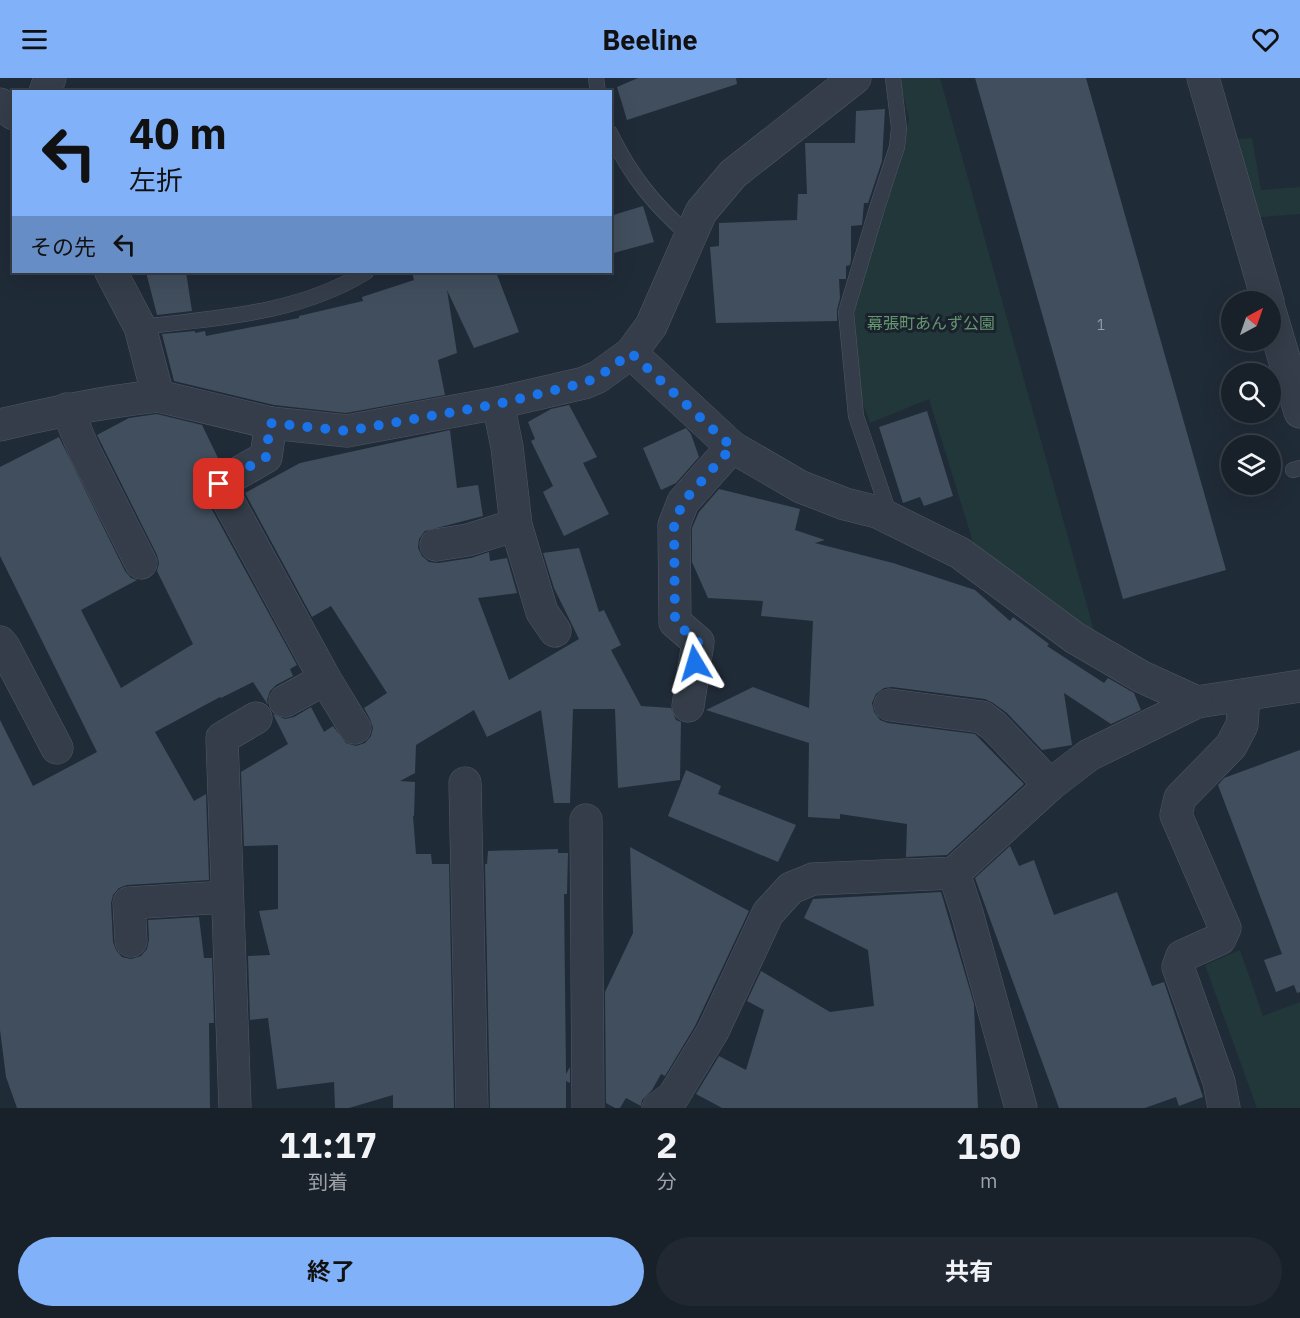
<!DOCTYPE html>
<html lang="ja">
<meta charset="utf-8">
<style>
:root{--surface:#18202a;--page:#212832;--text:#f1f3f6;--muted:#9fa3a8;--line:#363e47;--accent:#81b1f8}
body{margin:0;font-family:"IBM Plex Sans","Noto Sans JP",sans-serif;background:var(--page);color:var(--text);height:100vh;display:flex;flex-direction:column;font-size:22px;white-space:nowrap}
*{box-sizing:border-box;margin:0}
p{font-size:20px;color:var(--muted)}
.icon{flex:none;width:33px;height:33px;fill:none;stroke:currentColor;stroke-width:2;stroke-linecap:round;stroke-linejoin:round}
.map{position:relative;height:1030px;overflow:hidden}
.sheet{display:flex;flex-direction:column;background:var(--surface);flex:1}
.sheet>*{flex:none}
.top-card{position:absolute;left:12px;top:12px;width:600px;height:183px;border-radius:0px;box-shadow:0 6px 24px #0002,0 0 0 2px var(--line);background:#81b1f8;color:#111;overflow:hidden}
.needle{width:39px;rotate:40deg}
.controls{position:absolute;left:1221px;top:213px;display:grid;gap:12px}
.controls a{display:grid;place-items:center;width:60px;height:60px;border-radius:50%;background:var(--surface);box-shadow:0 6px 24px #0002,0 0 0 2px var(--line);font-size:30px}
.pin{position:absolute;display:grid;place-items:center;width:51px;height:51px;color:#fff;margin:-26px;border-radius:12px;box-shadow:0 3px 9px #0006}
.me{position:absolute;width:66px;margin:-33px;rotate:353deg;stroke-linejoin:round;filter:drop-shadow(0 0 4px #0008)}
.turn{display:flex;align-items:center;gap:21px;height:126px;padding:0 18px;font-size:27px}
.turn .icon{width:78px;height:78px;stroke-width:2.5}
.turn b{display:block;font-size:42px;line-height:51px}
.then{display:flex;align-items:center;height:57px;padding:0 18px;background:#0003;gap:12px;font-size:22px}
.eta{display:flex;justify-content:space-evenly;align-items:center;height:102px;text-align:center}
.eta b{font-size:36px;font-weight:700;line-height:42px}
.button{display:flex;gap:12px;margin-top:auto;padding:12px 18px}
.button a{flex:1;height:69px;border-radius:36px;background:var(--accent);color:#111;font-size:24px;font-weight:700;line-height:69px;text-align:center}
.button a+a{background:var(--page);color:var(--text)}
header{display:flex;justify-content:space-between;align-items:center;height:78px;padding:0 18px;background:var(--accent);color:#111;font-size:27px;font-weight:700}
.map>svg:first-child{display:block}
.green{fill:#223739}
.building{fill:#414e5d}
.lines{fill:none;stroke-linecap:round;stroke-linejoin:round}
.service-casing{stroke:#4f5863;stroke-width:16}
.minor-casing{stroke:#4f5863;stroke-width:33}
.service{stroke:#343d49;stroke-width:15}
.minor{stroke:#343d49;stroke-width:32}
.route{stroke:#1a73e8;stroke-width:10;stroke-dasharray:0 18}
.labels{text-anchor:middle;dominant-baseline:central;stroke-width:6;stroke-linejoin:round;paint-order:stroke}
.number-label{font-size:14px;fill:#949eab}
.park-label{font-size:16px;fill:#669670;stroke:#1a222d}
</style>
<header><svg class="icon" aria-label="menu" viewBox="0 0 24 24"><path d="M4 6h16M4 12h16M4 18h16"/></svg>Beeline<svg class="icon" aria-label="heart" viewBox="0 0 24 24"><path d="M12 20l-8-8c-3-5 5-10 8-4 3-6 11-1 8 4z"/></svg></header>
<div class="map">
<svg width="1300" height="1030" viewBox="0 0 1300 1030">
<rect width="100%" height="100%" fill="#202b38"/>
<!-- green -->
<g class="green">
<path d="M 899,0 L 940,0 L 1098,567 L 976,474 L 929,321 L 870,345 L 859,314 L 854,224 L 901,84 L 909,40 Z"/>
<path d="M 1252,60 L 1261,112 L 1300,109 L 1300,136 L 1249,140 L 1228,62 Z"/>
<path d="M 1240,872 L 1263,938 L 1300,924 L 1300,1030 L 1257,1030 L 1205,887 Z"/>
</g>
<!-- building -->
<g class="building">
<path d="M 638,0 L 736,0 L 737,6 L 627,42 L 617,9 Z"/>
<path d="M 975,0 L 1086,0 L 1226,492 L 1123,521 Z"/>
<path d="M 885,31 L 882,83 L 868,125 L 864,125 L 862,147 L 851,148 L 851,182 L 850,187 L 846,188 L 846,201 L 839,201 L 840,220 L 837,232 L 837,243 L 716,245 L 710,169 L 719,168 L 719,145 L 797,142 L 798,116 L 807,116 L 805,65 L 855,65 L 856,33 Z"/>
<path d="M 643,128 L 654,164 L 610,176 L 610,138 Z"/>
<path d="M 146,194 L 186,194 L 192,233 L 157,237 Z"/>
<path d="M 412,194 L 496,194 L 519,254 L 474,270 L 447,212 L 457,275 L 438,282 L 445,317 L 346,335 L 274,327 L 174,303 L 162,256 L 195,253 L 195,255 L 205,253 L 206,258 L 299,240 L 299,238 L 363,223 L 362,219 L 414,202 Z"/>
<path d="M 569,327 L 597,379 L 583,385 L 609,436 L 564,458 L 543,414 L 553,408 L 531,363 L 535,361 L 528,344 L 551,331 Z"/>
<path d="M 927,333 L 953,418 L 924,428 L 920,419 L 903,425 L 879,349 Z"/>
<path d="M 157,336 L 202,347 L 220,384 L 210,390 L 203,397 L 201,406 L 203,415 L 297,587 L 290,591 L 293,598 L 276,607 L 270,613 L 267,622 L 268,627 L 253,604 L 221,620 L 220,619 L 155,654 L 194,723 L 206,716 L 209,802 L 127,807 L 119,810 L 113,817 L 111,825 L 113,864 L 116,872 L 122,879 L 131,881 L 141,878 L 147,871 L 149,862 L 148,842 L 199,839 L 204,880 L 212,880 L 214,945 L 209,945 L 210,1030 L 17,1030 L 6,999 L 0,952 L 0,642 L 33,708 L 97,674 L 0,478 L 0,389 L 59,359 L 125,493 L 131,500 L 137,502 L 81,532 L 121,610 L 193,566 L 157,493 L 159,485 L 157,477 L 97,357 L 129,340 Z"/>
<path d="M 686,350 L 691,356 L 699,379 L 676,405 L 661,412 L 643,370 Z"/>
<path d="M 450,352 L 457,410 L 478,407 L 483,438 L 425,453 L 419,461 L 418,470 L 422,478 L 429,484 L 438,485 L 471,480 L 489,474 L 490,483 L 507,480 L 517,515 L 478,520 L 509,602 L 579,561 L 554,510 L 543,475 L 579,470 L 599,534 L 604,532 L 621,567 L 611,572 L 641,628 L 671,630 L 676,642 L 681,644 L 680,702 L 618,710 L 615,631 L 573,631 L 570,725 L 554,725 L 541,632 L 487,659 L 474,632 L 416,667 L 415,695 L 400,703 L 415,704 L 414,738 L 413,738 L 416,776 L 431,776 L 432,786 L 449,786 L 454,1030 L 393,1030 L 393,1017 L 349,1030 L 335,1030 L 334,1004 L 277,1011 L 268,940 L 250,942 L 248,878 L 270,877 L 259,833 L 278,831 L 278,767 L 244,768 L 241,694 L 288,666 L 273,636 L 285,641 L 294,639 L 311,629 L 324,654 L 333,648 L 346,665 L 356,668 L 365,665 L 371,658 L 373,650 L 370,641 L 364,630 L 387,615 L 331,528 L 312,539 L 245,415 L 300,385 Z"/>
<path d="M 719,411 L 800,431 L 795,452 L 825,462 L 815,465 L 893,485 L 975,512 L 1010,543 L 1013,539 L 1049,566 L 1047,568 L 1104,605 L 1108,600 L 1134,615 L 1141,632 L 1111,646 L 1064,615 L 1072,667 L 1042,672 L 1007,635 L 993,625 L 985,621 L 892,609 L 884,610 L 876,616 L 872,625 L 874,634 L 880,642 L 888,645 L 975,656 L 1024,706 L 947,777 L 906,779 L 907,746 L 840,736 L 840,741 L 808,739 L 809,665 L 706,632 L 753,609 L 809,630 L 813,543 L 761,538 L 763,523 L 708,520 L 692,484 L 692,450 L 699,434 Z"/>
<path d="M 1300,672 L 1300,914 L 1297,915 L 1294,907 L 1276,914 L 1264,882 L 1282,876 L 1218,707 L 1224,700 Z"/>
<path d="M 686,692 L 721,708 L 718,716 L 796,747 L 778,784 L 668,738 Z"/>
<path d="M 1010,768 L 1019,788 L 1034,782 L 1054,837 L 1117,814 L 1152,908 L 1164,904 L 1203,1019 L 1179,1028 L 1176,1019 L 1145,1030 L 1059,1030 L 975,800 Z"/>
<path d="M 630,769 L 749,833 L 695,948 L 665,998 L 661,996 L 652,1012 L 642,1022 L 641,1028 L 626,1020 L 620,1030 L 615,1030 L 606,1025 L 605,914 L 633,855 Z"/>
<path d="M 558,771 L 558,775 L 568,775 L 567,816 L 564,816 L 566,996 L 570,989 L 570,1005 L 566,1003 L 566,1030 L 490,1030 L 485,786 L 487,786 L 488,773 Z"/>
<path d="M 941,814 L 974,926 L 978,1030 L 722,1030 L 696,1016 L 719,978 L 746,992 L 764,932 L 747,923 L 761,893 L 830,934 L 874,928 L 868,872 L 804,840 L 813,821 Z"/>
</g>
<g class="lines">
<defs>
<g id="service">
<path d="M 596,0 L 598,14"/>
<path d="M 610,55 C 631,98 654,127 690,158"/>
<path d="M 140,249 C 217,240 298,236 366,194"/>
<path d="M 1293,392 L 1300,390"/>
<path d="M 890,438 L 856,338 L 846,234 L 878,127 L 897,69 L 899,50 L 893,0"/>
</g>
<g id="minor">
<path d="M 1203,0 L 1268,224"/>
<path d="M 45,14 L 50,0"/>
<path d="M 0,26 L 14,36"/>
<path d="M 111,194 L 140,249 L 158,318 L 271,345"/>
<path d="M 1270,233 L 1300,334"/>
<path d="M 631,275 L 732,369 L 801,409 L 845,426 L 877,434 L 960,475 L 1075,560 L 1142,599 L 1197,624 L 1300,608"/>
<path d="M 498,325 L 507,369 L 516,447 L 542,534 L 555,553"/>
<path d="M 67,331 L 84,372 L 141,485"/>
<path d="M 0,347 C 55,334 102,324 158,318"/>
<path d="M 436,467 L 468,462 L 516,447"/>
<path d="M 0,564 L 4,569 L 57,670"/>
<path d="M 325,601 L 355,650"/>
<path d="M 285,623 L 325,601 L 219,406 L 266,379 L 271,345 L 347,353 L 498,325 L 584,305 L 598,299 L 631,275 L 651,248 L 701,134 L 733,96 L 855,0"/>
<path d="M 890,627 L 982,639 L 994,648 L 1050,707"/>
<path d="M 688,628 L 698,564 L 675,544 L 674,447 L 683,424 L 732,369"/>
<path d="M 465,705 L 472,1030"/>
<path d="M 586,742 L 588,1030"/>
<path d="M 954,795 L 967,835 L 1021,1030"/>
<path d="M 131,863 L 129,825 L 226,819"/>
<path d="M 235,1030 L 222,660 L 256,640"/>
<path d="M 658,1030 L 673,1019 L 713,953 L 768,835 L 791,810 L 813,801 L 954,795 L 1050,707 L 1089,677 L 1197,624"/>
<path d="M 1224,1030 L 1219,1004 L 1178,889 L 1182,878 L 1220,861 L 1225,850 L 1176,737 L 1180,720 L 1231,668 L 1242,647 L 1244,617"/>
</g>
</defs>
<!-- service casing -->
<use href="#service" class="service-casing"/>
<!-- minor casing -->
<use href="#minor" class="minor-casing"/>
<!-- service -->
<use href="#service" class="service"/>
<!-- minor -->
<use href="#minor" class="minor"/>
</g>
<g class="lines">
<!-- route -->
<path class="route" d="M 219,406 L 266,379 L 270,345 L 347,353 L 498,326 L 584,305 L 598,299 L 631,275 L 732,369 L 683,424 L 674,447 L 675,544 L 698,564 L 695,585"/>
</g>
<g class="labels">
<!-- number labels -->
<g class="number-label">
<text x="1101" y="247">1</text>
</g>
<!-- park labels -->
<g class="park-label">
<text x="931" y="245">幕張町あんず公園</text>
</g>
</g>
</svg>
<div class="controls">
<a><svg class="needle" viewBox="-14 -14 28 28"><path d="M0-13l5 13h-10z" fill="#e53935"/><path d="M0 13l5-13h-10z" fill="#9fa3a8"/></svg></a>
<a><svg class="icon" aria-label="search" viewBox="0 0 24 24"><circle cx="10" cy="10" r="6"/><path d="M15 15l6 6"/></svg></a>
<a><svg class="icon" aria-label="layers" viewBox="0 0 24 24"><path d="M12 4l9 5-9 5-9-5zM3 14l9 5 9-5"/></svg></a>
</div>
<div class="pin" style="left:219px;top:406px;background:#d93025"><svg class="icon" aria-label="arrive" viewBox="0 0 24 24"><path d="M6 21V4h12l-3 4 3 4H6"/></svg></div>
<svg class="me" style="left:695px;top:585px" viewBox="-20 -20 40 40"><path d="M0-17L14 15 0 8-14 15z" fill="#1a73e8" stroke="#fff" stroke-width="4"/></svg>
<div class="top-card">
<div class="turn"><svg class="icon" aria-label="left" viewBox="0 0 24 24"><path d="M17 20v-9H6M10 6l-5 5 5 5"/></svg><div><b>40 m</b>左折</div></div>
<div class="then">その先<svg class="icon" aria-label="left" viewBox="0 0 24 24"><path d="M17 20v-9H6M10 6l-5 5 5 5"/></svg></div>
</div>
</div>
<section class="sheet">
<div class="eta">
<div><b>11:17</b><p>到着</p></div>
<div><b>2</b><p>分</p></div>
<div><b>150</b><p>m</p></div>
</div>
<div class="button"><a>終了</a><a>共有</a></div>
</section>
